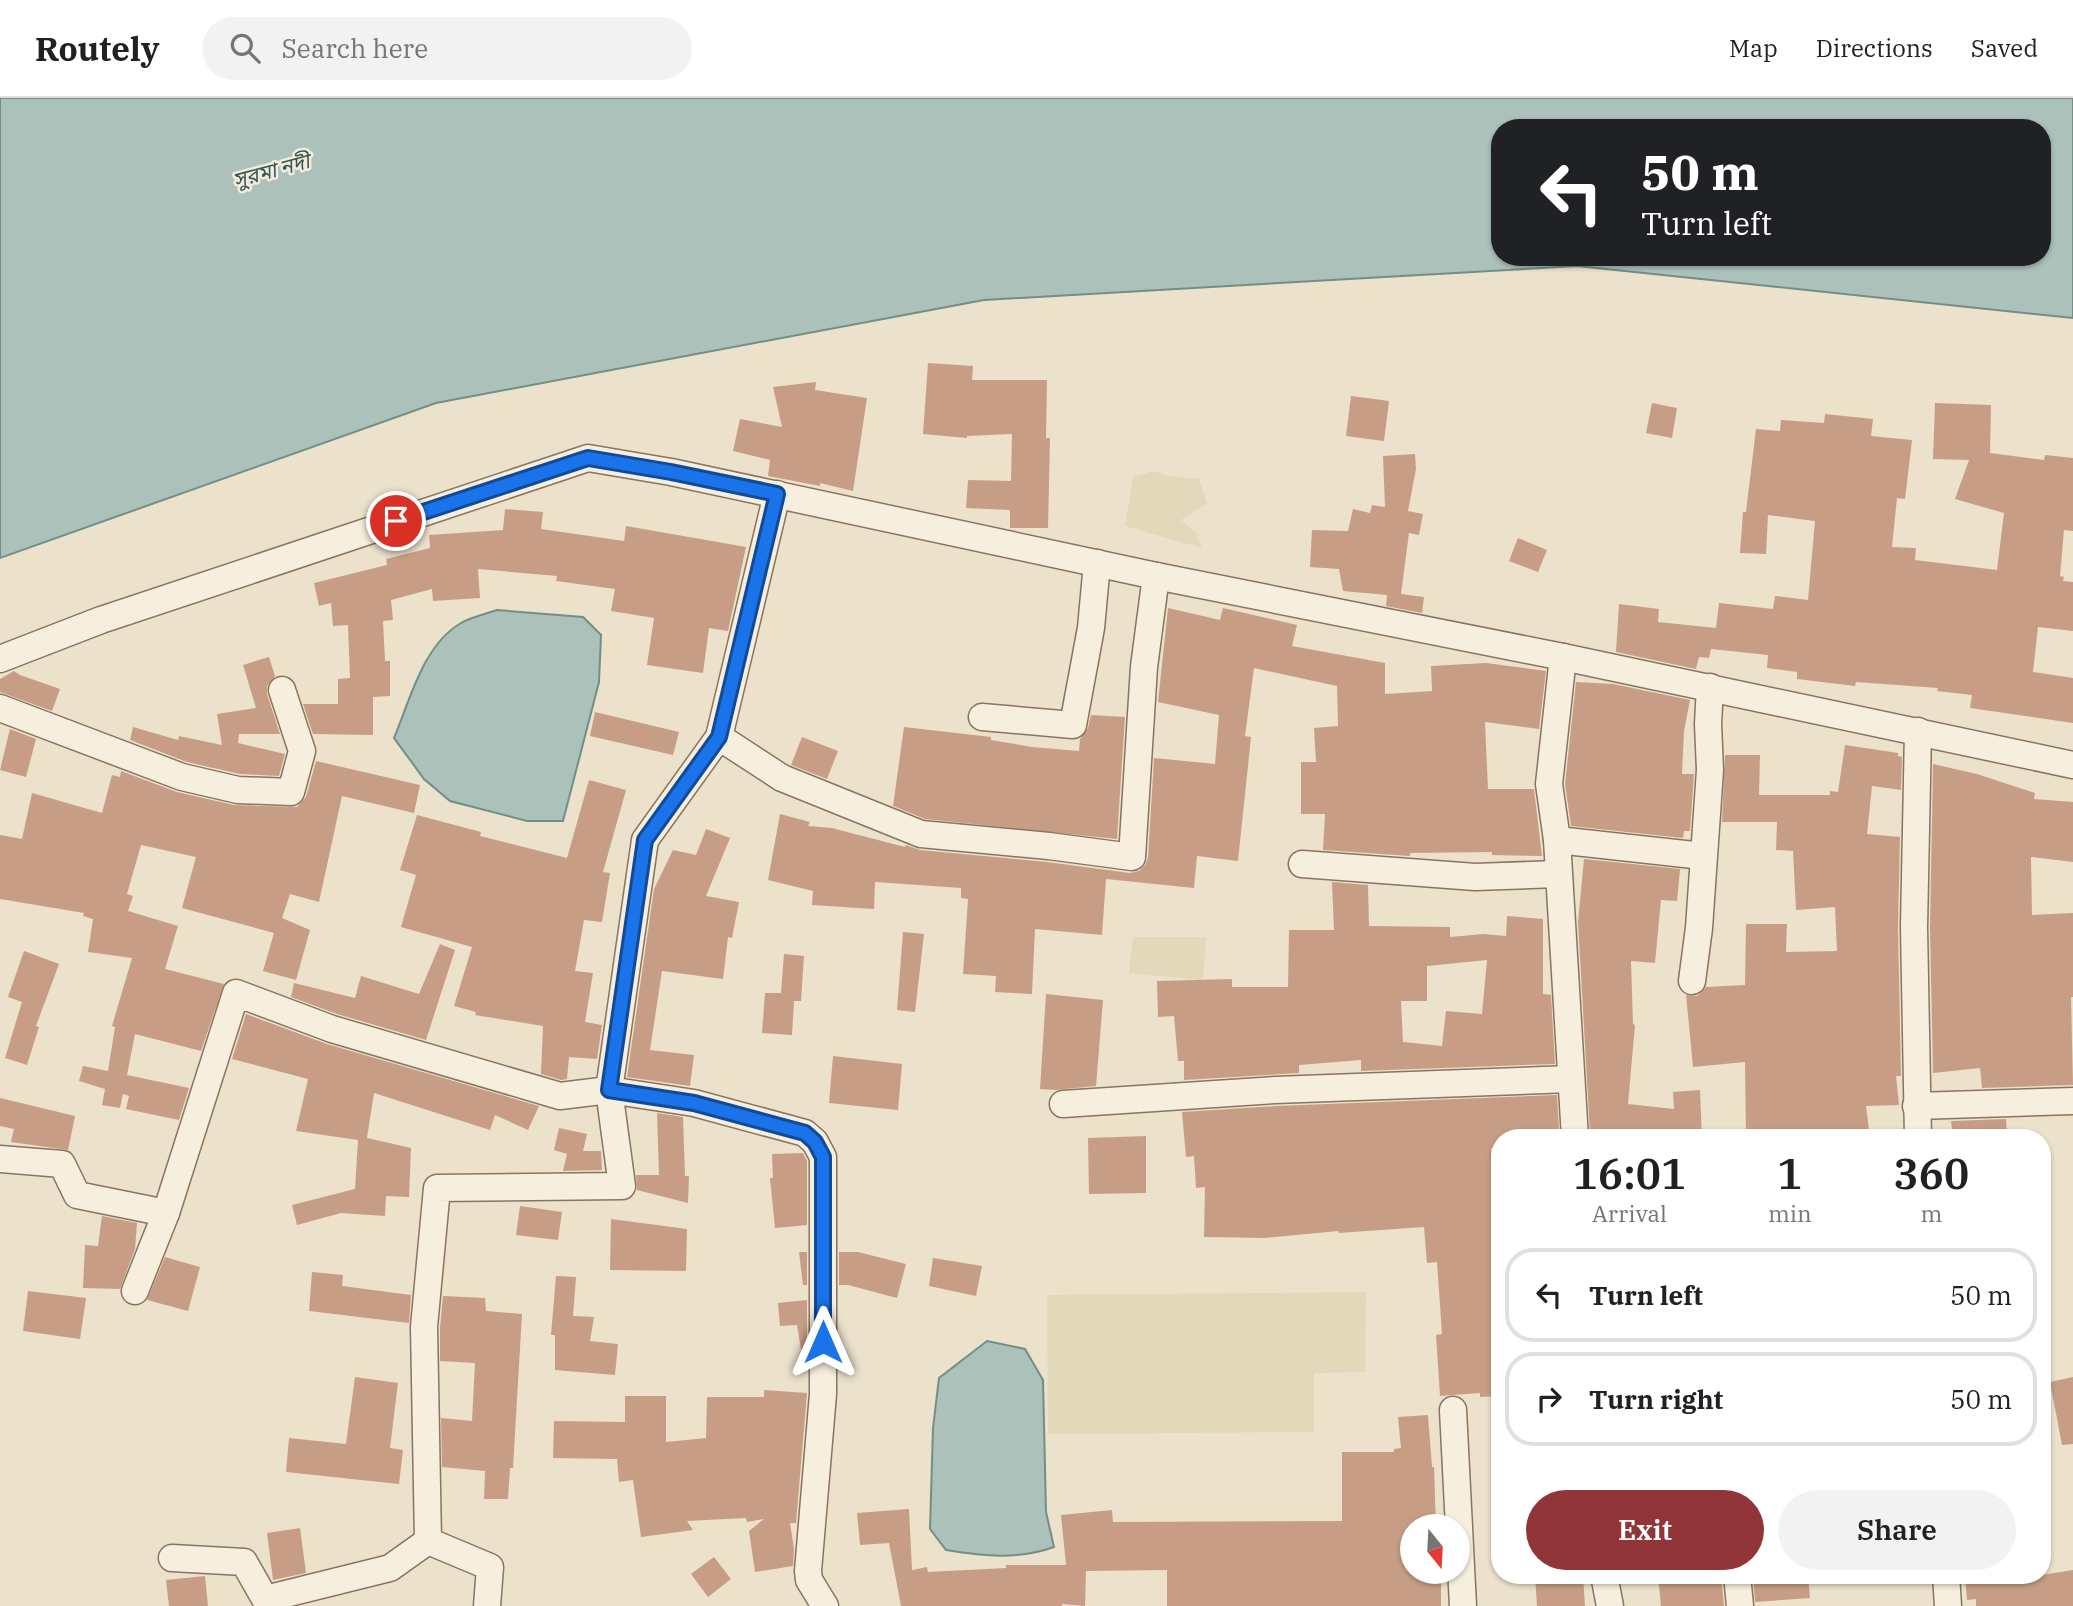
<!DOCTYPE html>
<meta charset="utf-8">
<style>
:root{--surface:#fff;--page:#f2f2f2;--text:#202124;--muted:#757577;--line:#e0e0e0;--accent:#923539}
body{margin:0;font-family:"IBM Plex Serif","Noto Sans Bengali",serif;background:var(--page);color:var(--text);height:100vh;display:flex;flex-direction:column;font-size:26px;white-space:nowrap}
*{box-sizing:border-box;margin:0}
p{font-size:23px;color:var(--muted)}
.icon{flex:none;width:38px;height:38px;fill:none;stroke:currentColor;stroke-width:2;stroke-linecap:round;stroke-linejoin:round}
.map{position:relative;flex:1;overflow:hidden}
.sheet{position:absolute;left:1491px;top:1031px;width:560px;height:455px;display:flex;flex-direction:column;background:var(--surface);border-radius:28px;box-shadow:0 2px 5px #0004}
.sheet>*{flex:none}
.top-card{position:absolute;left:1491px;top:21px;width:560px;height:147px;border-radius:28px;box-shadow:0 2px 5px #0004;background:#202124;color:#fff;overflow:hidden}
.needle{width:46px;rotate:162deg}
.controls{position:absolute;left:1400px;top:1416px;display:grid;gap:14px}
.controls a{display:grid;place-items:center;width:70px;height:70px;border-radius:50%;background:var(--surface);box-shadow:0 2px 5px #0004;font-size:35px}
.pin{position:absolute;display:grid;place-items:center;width:60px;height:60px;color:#fff;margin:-30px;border:4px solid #fff;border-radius:50%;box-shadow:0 2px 7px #0007}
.me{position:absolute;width:77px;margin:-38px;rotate:0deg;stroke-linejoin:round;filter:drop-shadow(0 0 5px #0008)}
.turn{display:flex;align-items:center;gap:24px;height:147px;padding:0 35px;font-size:32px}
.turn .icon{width:91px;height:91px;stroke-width:2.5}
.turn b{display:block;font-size:49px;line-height:60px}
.eta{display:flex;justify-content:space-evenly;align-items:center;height:119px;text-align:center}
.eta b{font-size:42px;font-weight:600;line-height:49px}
.action{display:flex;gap:14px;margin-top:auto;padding:14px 35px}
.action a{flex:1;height:80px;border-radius:42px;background:var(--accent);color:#fff;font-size:28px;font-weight:600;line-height:80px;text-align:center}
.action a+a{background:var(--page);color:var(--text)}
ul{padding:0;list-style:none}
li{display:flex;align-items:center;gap:21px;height:94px;margin:0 14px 10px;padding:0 21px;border:4px solid var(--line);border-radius:28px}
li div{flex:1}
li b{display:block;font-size:26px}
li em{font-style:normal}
header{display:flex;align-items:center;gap:42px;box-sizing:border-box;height:98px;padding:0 35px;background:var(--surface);border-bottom:2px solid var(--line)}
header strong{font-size:33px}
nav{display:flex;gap:38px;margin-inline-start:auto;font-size:24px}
.search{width:490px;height:63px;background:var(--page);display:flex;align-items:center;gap:18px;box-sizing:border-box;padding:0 24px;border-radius:38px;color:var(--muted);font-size:26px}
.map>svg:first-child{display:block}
.farmland{fill:#e1d9b9}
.water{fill:#abc1ba;stroke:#728f87;stroke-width:2;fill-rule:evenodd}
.building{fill:#c79e85;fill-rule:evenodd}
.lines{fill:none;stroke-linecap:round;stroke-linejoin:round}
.minor-casing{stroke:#887461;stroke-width:29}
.minor{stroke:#f7efde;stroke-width:26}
.route-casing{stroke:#114b97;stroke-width:18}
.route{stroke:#1a73e8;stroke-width:12}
.labels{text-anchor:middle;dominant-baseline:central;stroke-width:5;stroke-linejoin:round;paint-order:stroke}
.water-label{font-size:21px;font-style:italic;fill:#335854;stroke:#f4ecda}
</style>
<header>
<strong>Routely</strong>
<div class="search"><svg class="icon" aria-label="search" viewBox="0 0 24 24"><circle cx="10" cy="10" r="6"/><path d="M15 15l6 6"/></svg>Search here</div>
<nav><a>Map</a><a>Directions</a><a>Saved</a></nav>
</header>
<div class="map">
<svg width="2073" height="1508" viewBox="0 0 2073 1508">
<rect width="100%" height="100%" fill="#ece1cb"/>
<!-- farmland -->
<g class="farmland">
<path d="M 1153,373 L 1169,378 L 1199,381 L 1207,405 L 1181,422 L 1196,435 L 1202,450 L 1125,428 L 1133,379 Z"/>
<path d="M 1133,839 L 1206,839 L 1203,882 L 1129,875 Z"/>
<path d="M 1366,1194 L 1365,1274 L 1314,1275 L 1314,1334 L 1048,1336 L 1047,1197 Z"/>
</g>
<!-- water -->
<g class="water">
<path d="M 0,0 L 2073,0 L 2073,220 L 1577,168 L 984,202 L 436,305 L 0,460 ZM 1500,30 L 2042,30 L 2042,159 L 1500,159 Z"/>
<path d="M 497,512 L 583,519 L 601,537 L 599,584 L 563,723 L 527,723 L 450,703 L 424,681 L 394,640 C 410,602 423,547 461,525 C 471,519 486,516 497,512 Z"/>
<path d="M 987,1243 L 1025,1251 L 1043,1282 L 1046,1414 L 1054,1449 C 1018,1462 983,1458 946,1452 L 930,1431 L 933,1330 L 939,1280 Z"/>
</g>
<!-- building -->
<g class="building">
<path d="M 928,265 L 973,268 L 972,282 L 1047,282 L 1046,340 L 1050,340 L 1048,430 L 1010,430 L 1010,412 L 966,410 L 968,382 L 1011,383 L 1012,336 L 967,338 L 967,340 L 923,336 Z"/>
<path d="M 816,284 L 815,292 L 867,300 L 853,393 L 820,385 L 820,388 L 768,378 L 770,362 L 733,353 L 740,321 L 782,329 L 773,289 Z"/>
<path d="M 1351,298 L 1389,303 L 1384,343 L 1346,338 Z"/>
<path d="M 1652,305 L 1677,310 L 1672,340 L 1646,335 Z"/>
<path d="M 1935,305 L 1991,307 L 1990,355 L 2044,362 L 2045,357 L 2073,360 L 2073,433 L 2064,432 L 2060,478 L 2064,479 L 2063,483 L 2073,484 L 2073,533 L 2038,529 L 2033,574 L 2073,580 L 2073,625 L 1970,610 L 1972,597 L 1937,593 L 1938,590 L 1856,584 L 1855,588 L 1797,581 L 1797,574 L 1767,570 L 1768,557 L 1711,551 L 1709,560 L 1699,559 L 1696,571 L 1616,554 L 1619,506 L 1659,511 L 1658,524 L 1716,530 L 1719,505 L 1773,511 L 1775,498 L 1808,502 L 1815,423 L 1768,417 L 1766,456 L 1740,455 L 1743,414 L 1746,414 L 1756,331 L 1780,333 L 1781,322 L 1824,325 L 1825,316 L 1873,321 L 1871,338 L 1912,342 L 1905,401 L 1897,400 L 1892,449 L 1916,450 L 1915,462 L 1997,472 L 2004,415 L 1955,401 L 1969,362 L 1933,361 Z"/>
<path d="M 1415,356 L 1416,371 L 1408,413 L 1423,416 L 1419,437 L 1409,435 L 1401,496 L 1424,499 L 1422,515 L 1386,508 L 1387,497 L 1343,493 L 1339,471 L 1310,469 L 1312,432 L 1348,433 L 1353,411 L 1370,415 L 1372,407 L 1385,409 L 1383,358 Z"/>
<path d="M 505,411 L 543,414 L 541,431 L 624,443 L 626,428 L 746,449 L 728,533 L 709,530 L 703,575 L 647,567 L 654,520 L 611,513 L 615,491 L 556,483 L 557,478 L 478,471 L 480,500 L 433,503 L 432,491 L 391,502 L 393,522 L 383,523 L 385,563 L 390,563 L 390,598 L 373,599 L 373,637 L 313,636 L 303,606 L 338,606 L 338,581 L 350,580 L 348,527 L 333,528 L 331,505 L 319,508 L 314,485 L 387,467 L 386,461 L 430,450 L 429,437 L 503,432 Z"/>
<path d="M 1518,440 L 1547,452 L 1538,474 L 1509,463 Z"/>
<path d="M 1168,510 L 1220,522 L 1223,510 L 1297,527 L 1292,548 L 1385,565 L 1385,596 L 1432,593 L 1431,568 L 1486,565 L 1546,573 L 1539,631 L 1485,624 L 1488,691 L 1534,691 L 1542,758 L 1492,757 L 1492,754 L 1410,755 L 1410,758 L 1323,752 L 1325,716 L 1301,716 L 1301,664 L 1316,664 L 1314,630 L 1338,628 L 1337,588 L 1254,570 L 1245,638 L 1251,639 L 1238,763 L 1197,758 L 1194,790 L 1106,781 L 1102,837 L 1035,831 L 1032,896 L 995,894 L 996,878 L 963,876 L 968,801 L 961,800 L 961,790 L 875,784 L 874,811 L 812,807 L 813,793 L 768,782 L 780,716 L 810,724 L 808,728 L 832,730 L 905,749 L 906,747 L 920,752 L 1047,764 L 1130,775 L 1139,773 L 1145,767 L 1148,760 L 1154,660 L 1215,666 L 1219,617 L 1158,604 Z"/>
<path d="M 269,559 L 275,578 L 267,588 L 267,596 L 280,636 L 239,636 L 238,645 L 285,656 L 279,678 L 240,676 L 187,664 L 130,642 L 133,629 L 178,642 L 179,638 L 222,647 L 217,616 L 256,610 L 243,567 Z"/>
<path d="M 14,573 L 20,577 L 60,591 L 52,613 L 0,594 L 0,581 Z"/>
<path d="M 1576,584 L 1613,586 L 1690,602 L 1684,633 L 1682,676 L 1694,676 L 1690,733 L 1684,733 L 1683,740 L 1571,728 L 1565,686 Z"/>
<path d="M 595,614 L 679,634 L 673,657 L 590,638 Z"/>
<path d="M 1091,617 L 1125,619 L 1117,741 L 925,721 L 893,708 L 904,629 L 991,639 L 991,642 L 1032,649 L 1079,653 L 1080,641 L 1088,630 Z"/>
<path d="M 10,631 L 36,641 L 26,679 L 0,672 Z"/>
<path d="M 802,639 L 838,653 L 827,681 L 791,667 Z"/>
<path d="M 1845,647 L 1898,655 L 1898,658 L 1902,659 L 1901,692 L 1872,688 L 1867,736 L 1900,739 L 1898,829 L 1901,978 L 1896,978 L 1899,1007 L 1866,1008 L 1870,1040 L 1746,1040 L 1745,964 L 1693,969 L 1686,897 L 1697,898 L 1706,889 L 1745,887 L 1746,826 L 1787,826 L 1786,854 L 1837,853 L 1835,809 L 1796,812 L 1793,753 L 1776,752 L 1777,724 L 1722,724 L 1725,657 L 1760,657 L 1759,697 L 1830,697 L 1830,693 L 1838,694 Z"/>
<path d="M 316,663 L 420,687 L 414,715 L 342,698 L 319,804 L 290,796 L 282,820 L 310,832 L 296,882 L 263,873 L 274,835 L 182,810 L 196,759 L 141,747 L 127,796 L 133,798 L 128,813 L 178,828 L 165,871 L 224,886 L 201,953 L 135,936 L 127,977 L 189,990 L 179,1022 L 126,1011 L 129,998 L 123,996 L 120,1010 L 102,1007 L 105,991 L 79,983 L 83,968 L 108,973 L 115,929 L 112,928 L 132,860 L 88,854 L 93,821 L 83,818 L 84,815 L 0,801 L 0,737 L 22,741 L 32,695 L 102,715 L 112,677 L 120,679 L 121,673 L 177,694 L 234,707 L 297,709 L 306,699 Z"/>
<path d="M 1933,666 L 1977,676 L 2035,695 L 2034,701 L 2073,704 L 2073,764 L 2031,759 L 2032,817 L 2073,815 L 2073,899 L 2071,899 L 2073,987 L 1982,990 L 1980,970 L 1933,975 L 1930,829 Z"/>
<path d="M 589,682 L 626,692 L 603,774 L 610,775 L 602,824 L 584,822 L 575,873 L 593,875 L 585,924 L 602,927 L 597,961 L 569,959 L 567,981 L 561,982 L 541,976 L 543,928 L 475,917 L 476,914 L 454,908 L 472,849 L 401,829 L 416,777 L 400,772 L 417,717 L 481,734 L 480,738 L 567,760 Z"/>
<path d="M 706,731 L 730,740 L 706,798 L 739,804 L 732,840 L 728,839 L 723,881 L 662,873 L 650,952 L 694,957 L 690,988 L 627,979 L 654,791 L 673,752 L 696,757 Z"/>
<path d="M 1584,761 L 1680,771 L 1677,803 L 1661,802 L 1655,865 L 1631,863 L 1633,926 L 1635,927 L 1628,1006 L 1674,1011 L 1673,994 L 1700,992 L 1702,1040 L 1638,1040 L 1590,1035 L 1578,824 Z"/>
<path d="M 1332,784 L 1368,787 L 1369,828 L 1450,829 L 1450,839 L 1483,836 L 1506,838 L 1507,818 L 1543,821 L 1543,896 L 1551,897 L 1555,966 L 1361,973 L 1361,962 L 1299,967 L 1299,975 L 1184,982 L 1184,963 L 1178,963 L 1174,918 L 1158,919 L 1157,883 L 1232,881 L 1232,889 L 1288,889 L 1289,832 L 1334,832 ZM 1487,862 L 1482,916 L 1446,913 L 1442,948 L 1403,944 L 1401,903 L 1427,903 L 1427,868 Z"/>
<path d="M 903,834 L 924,836 L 915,914 L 897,912 Z"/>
<path d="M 440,846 L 455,852 L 426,942 L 337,916 L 291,899 L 294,885 L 355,900 L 361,878 L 419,896 Z"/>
<path d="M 24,853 L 59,866 L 36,928 L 39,929 L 27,967 L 5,960 L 22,904 L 8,899 Z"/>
<path d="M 784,856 L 804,858 L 801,903 L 794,903 L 792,937 L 762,935 L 765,895 L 781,895 Z"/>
<path d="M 1046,896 L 1103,902 L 1096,988 L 1056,992 L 1040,991 Z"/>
<path d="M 246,916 L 327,946 L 539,1008 L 528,1032 L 495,1017 L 490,1032 L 374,995 L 367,1040 L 411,1050 L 409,1099 L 386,1098 L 385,1118 L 341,1115 L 297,1127 L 292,1107 L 355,1091 L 358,1042 L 296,1033 L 308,981 L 232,961 Z"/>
<path d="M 833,958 L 902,966 L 898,1012 L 829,1005 Z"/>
<path d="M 1557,997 L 1559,1033 L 1553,1032 L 1552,1040 L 1500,1040 L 1500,1050 L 1491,1050 L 1500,1160 L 1500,1298 L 1480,1299 L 1480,1295 L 1440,1298 L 1436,1237 L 1442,1236 L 1437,1164 L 1427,1165 L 1424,1129 L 1339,1135 L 1338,1133 L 1265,1140 L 1204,1139 L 1205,1089 L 1196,1090 L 1194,1058 L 1186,1059 L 1182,1014 L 1276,1008 Z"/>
<path d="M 0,1000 L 75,1018 L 68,1052 L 11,1044 L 14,1031 L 0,1028 Z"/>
<path d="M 657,1015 L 683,1019 L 685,1078 L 689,1078 L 688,1105 L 637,1092 L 636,1077 L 659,1077 Z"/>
<path d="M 2006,1021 L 2007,1040 L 1953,1040 L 1951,1023 Z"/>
<path d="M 559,1030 L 587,1036 L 583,1053 L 601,1053 L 602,1072 L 563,1073 L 567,1056 L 554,1052 Z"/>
<path d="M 1146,1038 L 1146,1095 L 1089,1096 L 1088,1040 Z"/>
<path d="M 803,1055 L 807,1063 L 807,1127 L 775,1130 L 770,1080 L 773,1080 L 772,1056 Z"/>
<path d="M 520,1108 L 562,1114 L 558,1142 L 516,1137 Z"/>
<path d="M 102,1118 L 137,1125 L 135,1151 L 120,1191 L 83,1190 L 85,1147 L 98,1148 Z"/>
<path d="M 611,1121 L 687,1131 L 686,1173 L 610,1172 Z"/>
<path d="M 799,1154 L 807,1154 L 807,1187 L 803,1187 Z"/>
<path d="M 839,1154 L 858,1154 L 906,1166 L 897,1200 L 848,1187 L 839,1187 Z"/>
<path d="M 165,1159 L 200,1169 L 188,1213 L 147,1202 Z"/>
<path d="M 933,1160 L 982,1168 L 976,1198 L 929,1188 Z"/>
<path d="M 312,1174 L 343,1177 L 342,1188 L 411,1197 L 409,1225 L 309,1213 Z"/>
<path d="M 556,1178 L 576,1179 L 573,1218 L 594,1219 L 590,1243 L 618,1246 L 615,1277 L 555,1272 L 555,1237 L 551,1237 Z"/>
<path d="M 28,1193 L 86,1200 L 80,1241 L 23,1233 Z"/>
<path d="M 443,1198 L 485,1200 L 486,1213 L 522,1216 L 513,1370 L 510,1370 L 508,1401 L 484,1401 L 485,1373 L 442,1369 L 441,1320 L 472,1323 L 475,1265 L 440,1263 L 440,1230 Z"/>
<path d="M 807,1202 L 807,1269 L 804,1269 L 797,1227 L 780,1228 L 778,1205 Z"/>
<path d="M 355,1279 L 398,1285 L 390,1350 L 403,1352 L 399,1386 L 286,1374 L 289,1340 L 346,1346 Z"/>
<path d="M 2073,1279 L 2073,1346 L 2062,1347 L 2050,1284 Z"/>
<path d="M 764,1292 L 807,1295 L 796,1425 L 790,1425 L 794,1451 L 793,1468 L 755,1474 L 749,1433 L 764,1421 L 747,1424 L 746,1420 L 687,1423 L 693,1432 L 641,1439 L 633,1382 L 619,1384 L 617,1361 L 553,1360 L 554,1323 L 625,1324 L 625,1298 L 666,1298 L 666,1344 L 706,1340 L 707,1299 L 764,1299 Z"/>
<path d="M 1428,1317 L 1432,1369 L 1434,1369 L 1436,1428 L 1412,1428 L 1412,1474 L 1441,1474 L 1441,1508 L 1167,1508 L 1167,1472 L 1086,1473 L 1085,1508 L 1062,1506 L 1062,1508 L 901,1508 L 889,1445 L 860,1447 L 857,1415 L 909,1411 L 912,1472 L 927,1469 L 928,1474 L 1006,1470 L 1006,1467 L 1066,1467 L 1061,1417 L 1112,1412 L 1113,1424 L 1342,1423 L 1342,1354 L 1394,1354 L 1394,1351 L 1401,1350 L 1398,1319 Z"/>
<path d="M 300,1430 L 306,1475 L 273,1482 L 267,1435 Z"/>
<path d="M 714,1459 L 731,1481 L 708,1499 L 691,1476 Z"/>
<path d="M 2073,1472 L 2073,1508 L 1976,1508 L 1976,1501 L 1967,1502 L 1965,1477 L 2042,1477 Z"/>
<path d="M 1535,1477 L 1583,1477 L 1585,1508 L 1537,1508 Z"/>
<path d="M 1658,1477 L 1721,1477 L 1724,1508 L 1661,1508 Z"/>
<path d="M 1777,1477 L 1808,1477 L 1810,1500 L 1755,1504 L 1753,1479 Z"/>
<path d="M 205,1478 L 208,1508 L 169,1508 L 166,1482 Z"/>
</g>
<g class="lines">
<defs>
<g id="minor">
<path d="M 1563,559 L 1549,686 L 1557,742 L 1575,1040"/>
<path d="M 0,561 L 101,522 L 588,360 L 671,374 L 1156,478 L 1563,559 L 2073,667"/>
<path d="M 0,610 L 182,679 L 238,692 L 291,694 L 302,653 L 282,592"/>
<path d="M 982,619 L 1073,627 L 1091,530 L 1097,465"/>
<path d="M 719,639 L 782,680 L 921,736 L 1049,748 L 1132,759 L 1144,569 L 1156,478"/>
<path d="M 1557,742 L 1703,758"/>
<path d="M 1302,766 L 1475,779 L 1557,776"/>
<path d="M 1692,883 L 1699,830 L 1710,672 L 1708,626 L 1710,589"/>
<path d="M 1063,1006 L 1275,992 L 1570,981"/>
<path d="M 1916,1008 L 2073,1003"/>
<path d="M 1918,1040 L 1914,829 L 1918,633"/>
<path d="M 0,1061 L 62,1066 L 77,1097 L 166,1115"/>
<path d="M 135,1193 L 166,1115 L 236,895 L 332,931 L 560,998 L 609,992 L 694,1005 L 805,1035 L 815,1044 L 823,1059 L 823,1296 L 808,1473 L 809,1482 L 825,1508"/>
<path d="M 1453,1312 L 1463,1508"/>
<path d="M 172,1460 L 244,1464 L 265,1501 L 390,1470 L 428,1443"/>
<path d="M 1604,1477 L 1610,1508"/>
<path d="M 1737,1477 L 1740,1508"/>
<path d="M 1946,1477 L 1948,1508"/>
<path d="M 487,1508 L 490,1469 L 428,1443 L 424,1229 L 437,1090 L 622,1088 L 609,992 L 645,742 L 719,639 L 777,396"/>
</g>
</defs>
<!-- minor casing -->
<use href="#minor" class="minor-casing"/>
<!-- minor -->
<use href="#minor" class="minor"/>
</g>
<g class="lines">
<defs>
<path id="route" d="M 396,423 L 588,360 L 671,374 L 777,396 L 719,639 L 645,742 L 609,992 L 694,1005 L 805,1035 L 815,1044 L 823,1059 L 823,1244"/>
</defs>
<!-- route casing -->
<use href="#route" class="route-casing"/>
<!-- route -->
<use href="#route" class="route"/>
</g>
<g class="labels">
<!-- water labels -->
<g class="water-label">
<text transform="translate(271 72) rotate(-15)">সুরমা নদী</text>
</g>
</g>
</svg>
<div class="controls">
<a><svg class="needle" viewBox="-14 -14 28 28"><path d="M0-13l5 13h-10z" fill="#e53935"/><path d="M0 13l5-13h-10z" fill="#757577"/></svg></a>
</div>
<div class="pin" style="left:396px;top:423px;background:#d93025"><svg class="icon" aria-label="arrive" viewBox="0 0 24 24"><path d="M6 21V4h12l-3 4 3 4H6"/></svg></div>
<svg class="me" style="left:823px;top:1244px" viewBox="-20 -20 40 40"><path d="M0-17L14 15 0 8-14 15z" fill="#1a73e8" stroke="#fff" stroke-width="4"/></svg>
<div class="top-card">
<div class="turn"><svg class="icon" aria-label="left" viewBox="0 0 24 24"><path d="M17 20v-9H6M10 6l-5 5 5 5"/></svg><div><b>50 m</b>Turn left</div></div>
</div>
<section class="sheet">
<div class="eta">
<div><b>16:01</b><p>Arrival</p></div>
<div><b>1</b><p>min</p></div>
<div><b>360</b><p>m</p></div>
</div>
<ul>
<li><svg class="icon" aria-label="left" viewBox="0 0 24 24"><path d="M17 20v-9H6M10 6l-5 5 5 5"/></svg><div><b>Turn left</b></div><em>50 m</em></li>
<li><svg class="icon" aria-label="right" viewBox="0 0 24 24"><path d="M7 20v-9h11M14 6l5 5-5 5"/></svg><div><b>Turn right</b></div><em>50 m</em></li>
</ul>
<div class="action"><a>Exit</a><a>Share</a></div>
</section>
</div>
